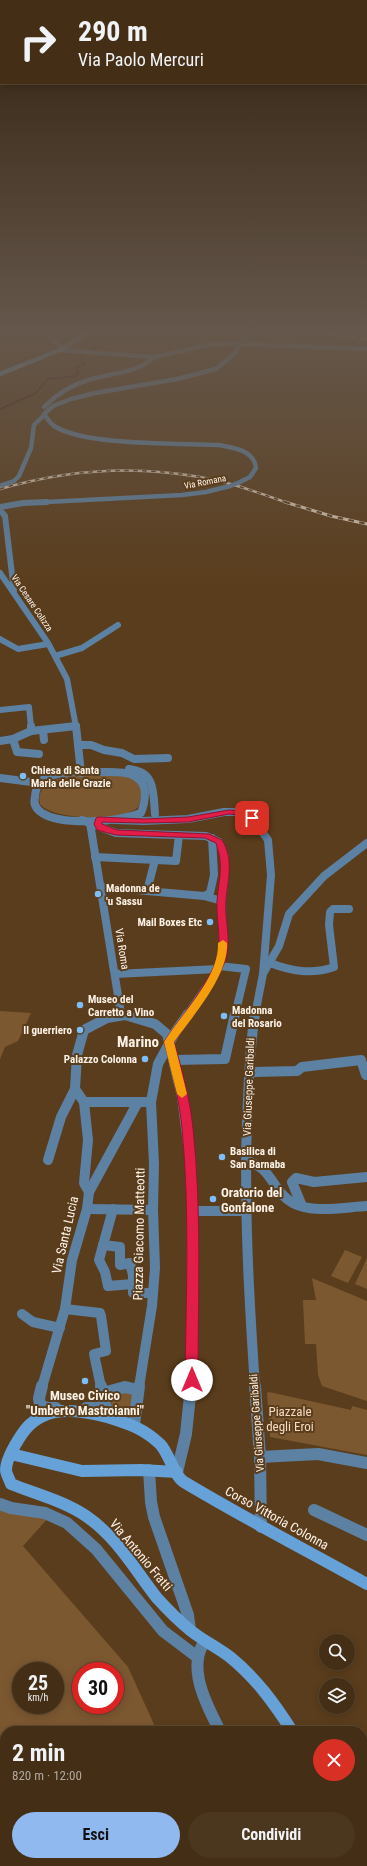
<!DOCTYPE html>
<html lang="it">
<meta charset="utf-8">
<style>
:root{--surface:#442e15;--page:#4b361e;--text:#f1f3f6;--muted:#afa8a0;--line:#5c4a34;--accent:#90b9f0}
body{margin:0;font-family:"Roboto Condensed",sans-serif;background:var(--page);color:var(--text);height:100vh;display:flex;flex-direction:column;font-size:15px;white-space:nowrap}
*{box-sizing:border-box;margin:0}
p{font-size:13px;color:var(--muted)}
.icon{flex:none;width:22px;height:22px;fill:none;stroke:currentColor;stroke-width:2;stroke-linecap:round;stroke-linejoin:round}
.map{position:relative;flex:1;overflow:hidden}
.drawer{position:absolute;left:0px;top:1726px;width:367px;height:140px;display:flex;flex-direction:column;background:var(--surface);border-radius:16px 16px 0 0;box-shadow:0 2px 10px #0003,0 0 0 1px var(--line)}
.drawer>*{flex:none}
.guide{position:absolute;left:0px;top:0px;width:367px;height:84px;box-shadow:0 2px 10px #0003,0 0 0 1px var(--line);background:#442e15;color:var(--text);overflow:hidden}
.tools{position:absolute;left:319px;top:1634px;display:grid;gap:8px}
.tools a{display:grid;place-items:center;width:36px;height:36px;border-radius:50%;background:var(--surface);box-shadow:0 2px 10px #0003,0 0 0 1px var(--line);font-size:20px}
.speed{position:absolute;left:12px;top:1662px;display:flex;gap:8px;font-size:20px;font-weight:700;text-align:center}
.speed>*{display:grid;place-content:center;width:52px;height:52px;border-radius:50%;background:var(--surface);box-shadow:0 2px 10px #0003,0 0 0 1px var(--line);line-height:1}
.speed small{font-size:10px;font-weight:400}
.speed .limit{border:6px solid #d22;background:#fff;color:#111}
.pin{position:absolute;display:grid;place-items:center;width:34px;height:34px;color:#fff;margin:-17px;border-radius:8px;box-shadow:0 2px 6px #0006}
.me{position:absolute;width:44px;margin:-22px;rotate:0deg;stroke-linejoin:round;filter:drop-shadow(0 0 3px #0008)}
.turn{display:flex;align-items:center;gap:14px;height:84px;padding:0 12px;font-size:18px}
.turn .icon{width:52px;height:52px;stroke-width:2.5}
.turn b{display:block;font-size:28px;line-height:34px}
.round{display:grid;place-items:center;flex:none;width:42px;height:42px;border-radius:21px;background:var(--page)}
.overview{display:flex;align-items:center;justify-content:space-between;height:68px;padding:0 12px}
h1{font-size:24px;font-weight:700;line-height:30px}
.cta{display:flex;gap:8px;margin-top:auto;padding:8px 12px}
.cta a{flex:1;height:46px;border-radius:24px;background:var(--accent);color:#111;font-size:16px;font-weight:700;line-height:46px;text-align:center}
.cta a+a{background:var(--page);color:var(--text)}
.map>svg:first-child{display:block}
.green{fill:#7c5831;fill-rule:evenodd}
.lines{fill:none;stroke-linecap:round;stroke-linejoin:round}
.stream-far1{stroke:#4a0f20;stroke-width:1.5}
.stream{stroke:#4a0f20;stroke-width:4}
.minor-far4{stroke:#5c81a3;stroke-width:4.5}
.minor-far3{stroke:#5c81a3;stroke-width:6}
.minor-far2{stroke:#5c81a3;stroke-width:8}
.minor-far1{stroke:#5c81a3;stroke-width:10}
.minor{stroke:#5c81a3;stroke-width:12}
.secondary-far1{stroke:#66a1d7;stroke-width:4.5}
.secondary{stroke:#66a1d7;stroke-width:12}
.rail-far1-casing{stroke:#d7c8b7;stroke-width:2.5}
.rail-casing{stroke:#d7c8b7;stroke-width:3}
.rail-far1{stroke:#5a3d1c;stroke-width:1.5;stroke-dasharray:4.5;stroke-linecap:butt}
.rail{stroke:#5a3d1c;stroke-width:2;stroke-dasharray:5.5;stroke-linecap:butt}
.minor-bridge{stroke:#5c81a3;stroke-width:4.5}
.route{fill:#e11d48;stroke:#92132f}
.slow{fill:#f59e0b}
.poi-dot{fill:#7dbef9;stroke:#5a3d1c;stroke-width:1.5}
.labels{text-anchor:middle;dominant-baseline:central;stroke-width:4;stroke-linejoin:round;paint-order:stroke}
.far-street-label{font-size:9px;fill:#fdf2e7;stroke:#5a3d1c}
.poi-label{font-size:11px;font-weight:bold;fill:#fdf2e7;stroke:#5a3d1c;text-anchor:start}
.street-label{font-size:11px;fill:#fdf2e7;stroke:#5a3d1c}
.near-poi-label{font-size:13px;font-weight:bold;fill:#fdf2e7;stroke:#5a3d1c;text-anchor:start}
.near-street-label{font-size:13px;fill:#fdf2e7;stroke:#5a3d1c}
.near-park-label{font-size:13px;fill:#f8dcc1;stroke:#5a3d1c}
.district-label{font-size:15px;font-weight:bold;fill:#fdf2e7;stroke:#5a3d1c}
</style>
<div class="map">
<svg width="367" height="1866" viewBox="0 0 367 1866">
<rect width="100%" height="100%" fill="#5a3d1c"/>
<!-- green -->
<g class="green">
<path d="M 124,775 L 137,780 L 142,792 L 139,806 C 127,822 53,821 40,804 C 32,768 103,775 124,775 Z"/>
<path d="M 0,1011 L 31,1013 L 18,1041 L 5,1047 L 0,1059 Z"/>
<path d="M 345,1250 L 362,1257 L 348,1283 L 331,1276 Z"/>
<path d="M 367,1258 L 367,1289 L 355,1284 Z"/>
<path d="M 312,1278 L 367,1301 L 367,1401 L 322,1386 L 318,1375 L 316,1344 L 305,1344 L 303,1300 L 316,1300 Z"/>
<path d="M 130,1391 C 133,1394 132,1396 132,1400 C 131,1415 123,1415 112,1408 L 108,1393 Z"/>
<path d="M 269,1392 L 351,1410 L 352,1406 L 367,1410 L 367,1455 L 270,1437 L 267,1393 Z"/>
<path d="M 0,1506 L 49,1517 L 23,1546 L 128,1667 L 157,1731 L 5,1731 L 5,1821 L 0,1817 ZM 21,1671 L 55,1671 L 55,1705 L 21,1705 ZM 81,1671 L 115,1671 L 115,1705 L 81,1705 Z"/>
<path d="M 111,1861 L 147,1861 L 149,1866 L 113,1866 Z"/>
</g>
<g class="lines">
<!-- stream-far1 -->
<g class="stream-far1">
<path d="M 92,350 L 104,345 L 113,336 L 148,328"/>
<path d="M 0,409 L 36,393 L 48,379 L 77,376 L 78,373 L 75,368 L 85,364 L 80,358 L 85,353"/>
</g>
<!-- stream -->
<g class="stream">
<path d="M 0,1748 L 5,1752"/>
<path d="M 115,1861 L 118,1866"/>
</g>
<!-- minor-far4 -->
<g class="minor-far4">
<path d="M 43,328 L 51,338 L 63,348"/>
<path d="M 210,331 L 221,329 L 242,331"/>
<path d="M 240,344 L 367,349"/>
<path d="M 59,350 L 154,357 L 208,345 L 241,343"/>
<path d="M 44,407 C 57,394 71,385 88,380 C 110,373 137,374 154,357"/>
<path d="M 238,483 L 250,477 L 256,468 C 254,450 234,448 219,445 C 180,443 85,446 54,426 C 50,423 47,418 44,414 L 53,406 L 71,399 L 95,393 L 177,379 L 216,369 L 232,356 L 253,328"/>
<path d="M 0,486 L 14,481 L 19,476 L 31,448 L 34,425 L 44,415"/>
<path d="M 27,503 L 182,495 L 206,492 L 230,486"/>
</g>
<!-- minor-far3 -->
<g class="minor-far3">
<path d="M 0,507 L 23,503 L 47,502"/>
<path d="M 0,510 L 5,516 L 14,591"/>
<path d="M 0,573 L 48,643 L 67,679 L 76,727"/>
<path d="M 0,639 L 18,649 L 48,644"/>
<path d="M 55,656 L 82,648 L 118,625"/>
<path d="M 0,710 L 29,707 L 31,727"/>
<path d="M 69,727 L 76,726"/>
</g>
<!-- minor-far2 -->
<g class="minor-far2">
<path d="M 31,726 L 31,731"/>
<path d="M 76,726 L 81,773"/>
<path d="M 43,730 L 44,740"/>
<path d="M 13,739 L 17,752 L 39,754"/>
<path d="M 0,741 L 13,739 L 31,731 L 76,726"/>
<path d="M 78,745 L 91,745 L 104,750 L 122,753 L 134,759 L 168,758"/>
<path d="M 129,769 C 156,772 153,792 155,814"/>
<path d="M 108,772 C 124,772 142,772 145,792 C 145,799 144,806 141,813 C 118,822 63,826 42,813 C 36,809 33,804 35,797 C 35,793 37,786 39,783 C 51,769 92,772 108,772 Z"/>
<path d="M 0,778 L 39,783"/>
<path d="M 82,820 L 116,833 L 206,836 L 219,842 L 225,857 L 225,877 L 222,901 L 223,952 L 215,975 L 187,1015"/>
<path d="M 114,820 L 144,821 L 188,819 L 224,812 L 235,812 L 252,818 L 268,840 L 271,875 L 263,974 L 255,1015"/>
<path d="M 90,823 L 121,1014"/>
<path d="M 95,857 L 176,861 L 179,835"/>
<path d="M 101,887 L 204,896 L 222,901"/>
<path d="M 147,891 L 155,860"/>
<path d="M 204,896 L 210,893 L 214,875 L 212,838"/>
<path d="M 270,963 C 291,971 312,975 334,967 L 329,925 L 330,912 L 333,909 L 349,909"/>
<path d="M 219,966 L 246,969 L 235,1015"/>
<path d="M 264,972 L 279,946 L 289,914 L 324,876 L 367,843"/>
<path d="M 115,974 L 218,969"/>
<path d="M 117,1015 L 129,1015"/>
</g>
<!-- minor-far1 -->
<g class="minor-far1">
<path d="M 175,1060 L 225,1059 L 235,1014"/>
<path d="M 250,1072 L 297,1071 L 302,1067 L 361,1060 L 366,1075"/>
<path d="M 84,1102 L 88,1140 L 84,1183 L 89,1192"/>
<path d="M 151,1102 L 84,1102 L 75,1089 L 77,1055 L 84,1030 L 107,1018 L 125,1015 L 155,1024 L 167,1034 L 182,1097 L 190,1160 L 192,1224 L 191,1387"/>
<path d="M 48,1160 L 61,1117 L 75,1089"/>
<path d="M 246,1161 C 273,1167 272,1192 293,1203 C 314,1214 344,1207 367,1206"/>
<path d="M 302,1206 L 292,1182 L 296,1178 L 314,1182 L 367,1177"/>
<path d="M 87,1209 L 153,1210"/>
<path d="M 113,1209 L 99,1260 L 105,1272 L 108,1286 L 133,1284"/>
<path d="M 192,1211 L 247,1211"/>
<path d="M 103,1245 L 120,1247 L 120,1265 L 130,1263 L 133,1275 L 133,1293 L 153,1293"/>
<path d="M 65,1309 L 100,1313 L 101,1316 L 106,1351 L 94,1354 L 101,1387"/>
<path d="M 22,1314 L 33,1322 L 60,1328"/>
<path d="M 42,1387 L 65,1309 L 72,1260 L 87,1209 L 89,1192 L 138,1102"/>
<path d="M 124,1387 L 126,1387"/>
<path d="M 139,1387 L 152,1306 L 155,1268 L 153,1210 L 154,1164 L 151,1102 L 158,1064 L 176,1031 L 188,1014"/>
<path d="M 255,1387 C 249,1298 244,1209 247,1120 C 249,1085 249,1050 255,1014"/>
</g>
<!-- minor -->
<g class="minor">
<path d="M 42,1386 L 39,1398 L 40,1405 L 47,1408 L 56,1408"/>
<path d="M 101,1386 L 104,1403 L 108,1412"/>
<path d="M 255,1386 L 260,1457 L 261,1527"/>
<path d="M 103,1393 L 125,1387 L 138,1390"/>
<path d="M 86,1408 L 105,1408"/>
<path d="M 134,1425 L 139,1386"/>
<path d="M 260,1457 L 318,1454 L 367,1463"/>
<path d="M 149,1470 L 151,1502 L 154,1517 L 188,1615 L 190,1630"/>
<path d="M 177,1472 L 186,1434 L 191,1386"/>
<path d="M 0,1504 L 11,1508 L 45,1513 L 67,1523 L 96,1549 L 163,1631 L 196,1656"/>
<path d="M 314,1510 L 367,1535"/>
<path d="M 205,1641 C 186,1667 207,1706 220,1731"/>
<path d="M 362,1845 L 367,1848"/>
</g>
<!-- secondary-far1 -->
<path class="secondary-far1" d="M 0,374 L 62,349 L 96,328"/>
<!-- secondary -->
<g class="secondary">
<path d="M 11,1454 L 82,1471 L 141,1470 L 177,1472"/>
<path d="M 292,1731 C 274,1703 256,1678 230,1657 C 217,1647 202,1640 190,1630 C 179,1621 167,1609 157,1598 C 135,1570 117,1537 86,1516 C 64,1501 36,1494 11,1484 C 10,1480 6,1474 6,1470 C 6,1459 16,1443 22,1434 C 42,1404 77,1409 107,1417 C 129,1424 143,1428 160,1444 C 169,1453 174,1476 184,1482 C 244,1518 306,1550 367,1584"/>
<path d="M 0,1845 L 5,1848"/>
<path d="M 30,1861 L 40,1866"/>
<path d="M 301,1866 L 305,1861"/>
</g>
<defs>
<g id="rail-far1">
<path d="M 303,328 L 339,336 L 367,339"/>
<path d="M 0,489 C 65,470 133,465 200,477 C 230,482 259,493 288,503"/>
</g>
<path id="rail" d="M 285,502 L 331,516 L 367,524"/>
</defs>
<!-- rail-far1 casing -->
<use href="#rail-far1" class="rail-far1-casing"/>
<!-- rail casing -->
<use href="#rail" class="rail-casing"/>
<!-- rail-far1 -->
<use href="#rail-far1" class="rail-far1"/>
<!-- rail -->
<use href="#rail" class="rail"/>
<!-- minor-bridge -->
<path class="minor-bridge" d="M 230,486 L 238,483"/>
</g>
<!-- sky -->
<linearGradient id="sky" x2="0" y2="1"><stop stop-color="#32220f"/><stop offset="0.56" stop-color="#65574b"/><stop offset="1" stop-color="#65574b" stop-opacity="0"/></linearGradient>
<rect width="367" height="590" fill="url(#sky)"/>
<!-- route -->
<path class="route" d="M 229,810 L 243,811 L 256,818 L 252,821 L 238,815 L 229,814 L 188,822 L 144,823 L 102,822 L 102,824 L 117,830 L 209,834 L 222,840 C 234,859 228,879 226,899 C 224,917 231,937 227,954 C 222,979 190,1019 174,1042 C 182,1070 190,1099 193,1128 C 202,1212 198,1297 198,1380 L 196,1384 L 192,1386 L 187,1384 L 185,1380 C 186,1297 190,1212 182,1128 C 179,1099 172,1070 164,1042 C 179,1018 214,979 218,953 C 221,936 216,918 217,901 C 219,877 224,866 216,843 L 205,838 L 116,835 L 97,830 L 94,824 L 96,818 L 99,817 L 144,819 L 188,817 Z"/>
<!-- slow -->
<path class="slow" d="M 223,940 L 227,943 C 229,975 193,1016 174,1042 L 187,1094 L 182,1098 L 177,1094 L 164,1042 C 182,1012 219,979 218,943 Z"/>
<!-- markers -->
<g class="poi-dot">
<circle cx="23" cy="776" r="4"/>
<circle cx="98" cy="894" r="4"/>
<circle cx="210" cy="922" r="4"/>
<circle cx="80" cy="1005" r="4"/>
<circle cx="224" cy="1016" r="4"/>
<circle cx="80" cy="1030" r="4"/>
<circle cx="145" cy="1059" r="4"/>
<circle cx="222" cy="1157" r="4"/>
<circle cx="213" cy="1199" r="4"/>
<circle cx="85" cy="1381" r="4"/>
</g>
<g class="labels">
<!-- far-street labels -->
<g class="far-street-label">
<text transform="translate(205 482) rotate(-11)">Via Romana</text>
<text transform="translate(32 603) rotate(56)">Via Cesare Colizza</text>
</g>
<!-- poi labels -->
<g class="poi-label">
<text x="31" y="770">Chiesa di Santa<tspan x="31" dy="13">Maria delle Grazie</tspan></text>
<text x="106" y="888">Madonna de<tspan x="106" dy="13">'u Sassu</tspan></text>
<text x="202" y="922" text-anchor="end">Mail Boxes Etc</text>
<text x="88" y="999">Museo del<tspan x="88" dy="13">Carretto a Vino</tspan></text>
<text x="232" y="1010">Madonna<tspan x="232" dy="13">del Rosario</tspan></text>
<text x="72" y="1030" text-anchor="end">Il guerriero</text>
<text x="137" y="1059" text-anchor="end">Palazzo Colonna</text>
<text x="230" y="1151">Basilica di<tspan x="230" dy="13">San Barnaba</tspan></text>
</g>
<!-- street labels -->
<g class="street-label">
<text transform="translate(122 949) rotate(81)">Via Roma</text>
<text transform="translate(249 1087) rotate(-88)">Via Giuseppe Garibaldi</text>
<text transform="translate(257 1423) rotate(-94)">Via Giuseppe Garibaldi</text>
</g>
<!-- near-poi labels -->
<g class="near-poi-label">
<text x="221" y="1192">Oratorio del<tspan x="221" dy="15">Gonfalone</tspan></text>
<text x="85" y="1395" text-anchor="middle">Museo Civico<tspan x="85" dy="15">"Umberto Mastroianni"</tspan></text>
</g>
<!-- near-street labels -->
<g class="near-street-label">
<text transform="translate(139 1234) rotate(-89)">Piazza Giacomo Matteotti</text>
<text transform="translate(65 1235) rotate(-77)">Via Santa Lucia</text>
<text transform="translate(277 1518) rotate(29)">Corso Vittoria Colonna</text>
<text transform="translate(141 1555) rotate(50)">Via Antonio Fratti</text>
</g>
<!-- near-park labels -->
<g class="near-park-label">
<text x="290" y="1411">Piazzale<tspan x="290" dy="15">degli Eroi</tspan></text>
</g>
<!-- district labels -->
<g class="district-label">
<text x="138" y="1042">Marino</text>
</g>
</g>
</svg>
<div class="tools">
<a><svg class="icon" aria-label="search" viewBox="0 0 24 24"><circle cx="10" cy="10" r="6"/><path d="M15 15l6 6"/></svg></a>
<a><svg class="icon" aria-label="layers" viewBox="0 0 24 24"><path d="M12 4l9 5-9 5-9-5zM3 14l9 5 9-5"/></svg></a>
</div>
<div class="speed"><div>25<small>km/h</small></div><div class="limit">30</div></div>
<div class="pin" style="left:252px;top:818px;background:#d93025"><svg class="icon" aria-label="arrive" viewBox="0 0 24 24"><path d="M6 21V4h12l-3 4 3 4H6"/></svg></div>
<svg class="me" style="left:192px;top:1380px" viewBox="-20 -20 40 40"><circle r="19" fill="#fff"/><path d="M0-13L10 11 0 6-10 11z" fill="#e11d48"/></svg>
<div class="guide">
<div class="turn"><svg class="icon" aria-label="right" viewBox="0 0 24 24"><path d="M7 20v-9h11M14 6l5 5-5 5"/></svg><div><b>290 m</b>Via Paolo Mercuri</div></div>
</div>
<section class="drawer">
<div class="overview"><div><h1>2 min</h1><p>820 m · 12:00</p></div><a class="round" style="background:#d93025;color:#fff"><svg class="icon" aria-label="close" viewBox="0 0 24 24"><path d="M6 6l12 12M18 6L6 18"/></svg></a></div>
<div class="cta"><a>Esci</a><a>Condividi</a></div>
</section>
</div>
